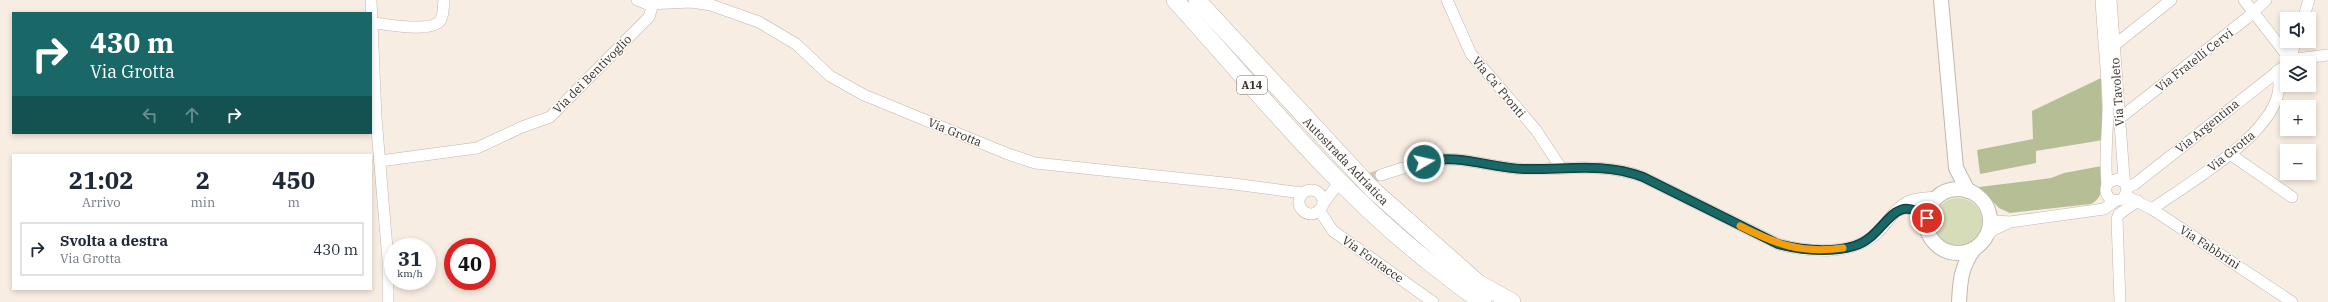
<!DOCTYPE html>
<html lang="it">
<meta charset="utf-8">
<style>
:root{--surface:#fff;--page:#f2f2f3;--text:#1f2937;--muted:#747a83;--line:#e0e1e3}
body{margin:0;font-family:"IBM Plex Serif",serif;background:var(--page);color:var(--text);height:100vh;display:flex;flex-direction:column;font-size:15px;white-space:nowrap}
*{box-sizing:border-box;margin:0}
p{font-size:13px;color:var(--muted)}
.icon{flex:none;width:22px;height:22px;fill:none;stroke:currentColor;stroke-width:2;stroke-linecap:round;stroke-linejoin:round}
.map{position:relative;flex:1;overflow:hidden}
.sheet{position:absolute;left:12px;top:154px;width:360px;height:136px;display:flex;flex-direction:column;background:var(--surface);border-radius:0px;box-shadow:0 2px 6px #0003}
.sheet>*{flex:none}
.top-card{position:absolute;left:12px;top:12px;width:360px;height:122px;border-radius:0px;box-shadow:0 2px 6px #0003;background:#196766;color:#fff;overflow:hidden}
.fabs{position:absolute;left:2280px;top:12px;display:grid;gap:8px}
.fabs a{display:grid;place-items:center;width:36px;height:36px;border-radius:0px;background:var(--surface);box-shadow:0 2px 6px #0003;font-size:20px}
.speed{position:absolute;left:384px;top:238px;display:flex;gap:8px;font-size:20px;font-weight:700;text-align:center}
.speed>*{display:grid;place-content:center;width:52px;height:52px;border-radius:50%;background:var(--surface);box-shadow:0 2px 6px #0003;line-height:1}
.speed small{font-size:10px;font-weight:400}
.speed .limit{border:6px solid #d22;background:#fff;color:#111}
.pin{position:absolute;display:grid;place-items:center;width:34px;height:34px;color:#fff;margin:-17px;border:2px solid #fff;border-radius:50%;box-shadow:0 1px 4px #0007}
.me{position:absolute;width:44px;margin:-22px;rotate:81deg;stroke-linejoin:round;filter:drop-shadow(0 0 3px #0008)}
.turn{display:flex;align-items:center;gap:14px;height:84px;padding:0 12px;font-size:18px}
.turn .icon{width:52px;height:52px;stroke-width:2.5}
.turn b{display:block;font-size:28px;line-height:34px}
.lanes{display:flex;align-items:center;height:38px;padding:0 12px;background:#0003;justify-content:center;gap:20px;direction:ltr}
.lanes .off{opacity:.35}
.eta{display:flex;justify-content:space-evenly;align-items:center;height:68px;text-align:center}
.eta b{font-size:24px;font-weight:800;line-height:28px}
ul{padding:0;list-style:none}
li{display:flex;align-items:center;gap:12px;height:54px;margin:0 8px 6px;padding:0 4px;border:2px solid var(--line);border-radius:0px}
li div{flex:1}
li b{display:block;font-size:15px}
li em{font-style:normal}
.map>svg:first-child{display:block}
.green{fill:#d5dcb7}
.forest{fill:#b6be96}
.lines{fill:none;stroke-linecap:round;stroke-linejoin:round}
.minor-tunnel{stroke:#d1c7be;stroke-width:11;stroke-dasharray:11 5.5;stroke-linecap:butt}
.minor-casing{stroke:#c1b7ad;stroke-width:12}
.major-casing{stroke:#c1b7ad;stroke-width:16}
.highway-casing{stroke:#c1b7ad;stroke-width:18}
.minor{stroke:#fff;stroke-width:11}
.major{stroke:#fff;stroke-width:14}
.highway{stroke:#fff;stroke-width:17}
.route-casing{stroke:#104342;stroke-width:10}
.route{stroke:#196766;stroke-width:7}
.slow{stroke:#f59e0b;stroke-width:7}
.labels{text-anchor:middle;dominant-baseline:central;stroke-width:3;stroke-linejoin:round;paint-order:stroke}
.shield{fill:#fefcfa;stroke:#716e6a;stroke-width:1}
.shield-label{font-size:11px;font-weight:bold;fill:#35312d}
.street-label{font-size:12px;fill:#35312d;stroke:#fefcfa}
</style>
<div class="map">
<svg width="2328" height="302" viewBox="0 0 2328 302">
<rect width="100%" height="100%" fill="#f8ede2"/>
<!-- green -->
<circle class="green" cx="1958" cy="222" r="24"/>
<!-- forest -->
<g class="forest">
<path d="M 2101,78 L 2103,140 L 2036,151 L 2036,163 L 1980,174 L 1977,150 L 2033,139 L 2032,111 Z"/>
<path d="M 2102,166 C 2101,180 2106,197 2091,204 L 2010,213 L 1999,208 L 1979,187 L 2051,178 L 2064,173 Z"/>
</g>
<g class="lines">
<!-- minor-tunnel -->
<g class="minor-tunnel">
<path d="M 1403,168 L 1424,162"/>
<path d="M 1339,187 L 1381,175"/>
</g>
<defs>
<g id="minor">
<path d="M 371,0 L 376,118 L 388,260 L 388,302"/>
<path d="M 637,0 L 647,4 L 691,2 L 711,5 L 759,22 L 796,44 L 830,76 L 864,95 L 1008,154 L 1035,163 L 1234,184 L 1302,193"/>
<path d="M 1447,0 L 1471,54 L 1536,130 L 1561,168"/>
<path d="M 2101,0 C 2103,35 2107,70 2108,105 C 2108,131 2104,158 2107,184"/>
<path d="M 2111,0 L 2124,178 L 2127,190 L 2124,198 C 2112,206 2100,193 2109,182 L 2118,179 L 2125,183"/>
<path d="M 2244,0 L 2289,58"/>
<path d="M 2303,19 L 2309,0"/>
<path d="M 373,23 C 387,24 430,33 440,21 C 444,16 443,7 444,0"/>
<path d="M 2111,48 L 2171,0"/>
<path d="M 2291,56 L 2296,41"/>
<path d="M 2296,59 L 2328,55"/>
<path d="M 2120,118 L 2247,18 L 2266,0"/>
<path d="M 2230,154 L 2292,197"/>
<path d="M 380,161 L 477,148 L 522,127 L 550,117 L 649,17 L 653,4"/>
<path d="M 1424,162 C 1458,153 1490,168 1524,169 C 1566,170 1603,162 1643,177 L 1778,244 C 1808,252 1850,256 1876,234 C 1883,228 1888,220 1894,213 C 1906,198 1920,198 1938,197"/>
<path d="M 1381,175 L 1403,168"/>
<path d="M 2127,187 L 2135,184 L 2287,64"/>
<circle cx="1311" cy="202" r="12"/>
<path d="M 2126,196 L 2152,209 L 2292,302"/>
<path d="M 1323,204 L 1334,189"/>
<path d="M 2152,209 C 2187,184 2278,133 2279,86 C 2279,81 2278,76 2277,71"/>
<path d="M 1319,210 L 1333,231 L 1433,302"/>
<path d="M 1896,211 C 1910,206 1916,210 1927,218"/>
<path d="M 1990,218 L 1995,221 L 2010,222 L 2104,209 L 2115,201"/>
<path d="M 1987,236 L 1993,230 L 2008,223"/>
<path d="M 2120,302 L 2117,219 L 2119,214 L 2138,201"/>
</g>
<g id="major">
<path d="M 1941,0 L 1956,168 L 1968,191"/>
<circle cx="1958" cy="221" r="32"/>
<path d="M 1959,302 C 1960,282 1961,266 1974,249"/>
</g>
<g id="highway">
<path d="M 1175,0 C 1258,92 1336,190 1434,266 C 1450,278 1466,292 1483,302"/>
<path d="M 1197,0 L 1373,190 L 1478,283 L 1512,302"/>
</g>
</defs>
<!-- minor casing -->
<use href="#minor" class="minor-casing"/>
<!-- major casing -->
<use href="#major" class="major-casing"/>
<!-- highway casing -->
<use href="#highway" class="highway-casing"/>
<!-- minor -->
<use href="#minor" class="minor"/>
<!-- major -->
<use href="#major" class="major"/>
<!-- highway -->
<use href="#highway" class="highway"/>
</g>
<g class="lines">
<defs>
<path id="route" d="M 1424,162 C 1458,153 1490,168 1524,169 C 1566,170 1603,162 1643,177 L 1778,244 C 1802,250 1830,253 1854,246 C 1887,237 1891,189 1927,218"/>
</defs>
<!-- route casing -->
<use href="#route" class="route-casing"/>
<!-- route -->
<use href="#route" class="route"/>
<!-- slow -->
<path class="slow" d="M 1740,226 C 1776,244 1801,254 1843,248"/>
</g>
<g class="labels">
<!-- shield labels -->
<rect class="shield" x="1237" y="76" width="30" height="18" rx="3"/>
<g class="shield-label">
<text x="1252" y="85">A14</text>
</g>
<!-- street labels -->
<g class="street-label">
<text transform="translate(2194 60) rotate(-38)">Via Fratelli Cervi</text>
<text transform="translate(592 74) rotate(-45)">Via dei Bentivoglio</text>
<text transform="translate(1499 87) rotate(50)">Via Ca' Pronti</text>
<text transform="translate(2117 92) rotate(-94)">Via Tavoleto</text>
<text transform="translate(2207 126) rotate(-39)">Via Argentina</text>
<text transform="translate(955 132) rotate(22)">Via Grotta</text>
<text transform="translate(2231 151) rotate(-39)">Via Grotta</text>
<text transform="translate(1346 161) rotate(46)">Autostrada Adriatica</text>
<text transform="translate(2210 247) rotate(33)">Via Fabbrini</text>
<text transform="translate(1373 259) rotate(35)">Via Fontacce</text>
</g>
</g>
</svg>
<div class="fabs">
<a><svg class="icon" aria-label="sound" viewBox="0 0 24 24"><path d="M4 9h4l5-4v14l-5-4H4zM17 9q2 3 0 6"/></svg></a>
<a><svg class="icon" aria-label="layers" viewBox="0 0 24 24"><path d="M12 4l9 5-9 5-9-5zM3 14l9 5 9-5"/></svg></a>
<a>+</a>
<a>−</a>
</div>
<div class="speed"><div>31<small>km/h</small></div><div class="limit">40</div></div>
<div class="pin" style="left:1927px;top:218px;background:#d93025"><svg class="icon" aria-label="arrive" viewBox="0 0 24 24"><path d="M6 21V4h12l-3 4 3 4H6"/></svg></div>
<svg class="me" style="left:1424px;top:162px" viewBox="-20 -20 40 40"><circle r="17" fill="#196766" stroke="#fff" stroke-width="3"/><path d="M0-11L8 9 0 5-8 9z" fill="#fff"/></svg>
<div class="top-card">
<div class="turn"><svg class="icon" aria-label="right" viewBox="0 0 24 24"><path d="M7 20v-9h11M14 6l5 5-5 5"/></svg><div><b>430 m</b>Via Grotta</div></div>
<div class="lanes"><svg class="icon off" aria-label="left" viewBox="0 0 24 24"><path d="M17 20v-9H6M10 6l-5 5 5 5"/></svg><svg class="icon off" aria-label="ahead" viewBox="0 0 24 24"><path d="M12 20V5M6 11l6-6 6 6"/></svg><svg class="icon" aria-label="right" viewBox="0 0 24 24"><path d="M7 20v-9h11M14 6l5 5-5 5"/></svg></div>
</div>
<section class="sheet">
<div class="eta">
<div><b>21:02</b><p>Arrivo</p></div>
<div><b>2</b><p>min</p></div>
<div><b>450</b><p>m</p></div>
</div>
<ul>
<li><svg class="icon" aria-label="right" viewBox="0 0 24 24"><path d="M7 20v-9h11M14 6l5 5-5 5"/></svg><div><b>Svolta a destra</b><p>Via Grotta</p></div><em>430 m</em></li>
</ul>
</section>
</div>
